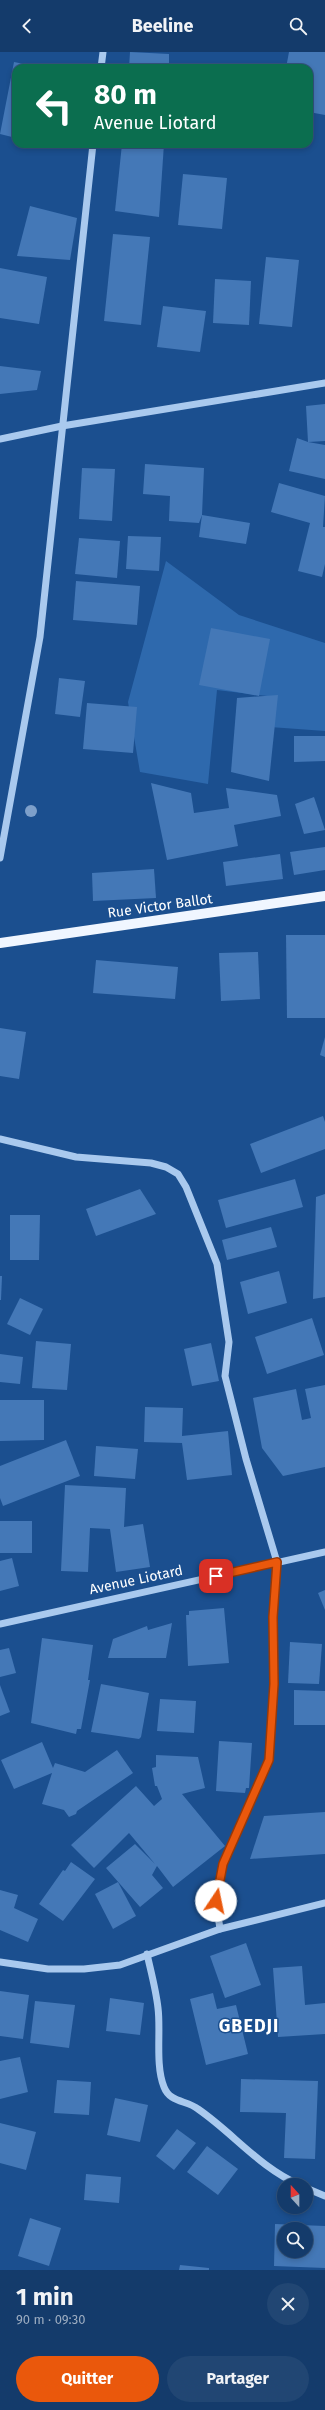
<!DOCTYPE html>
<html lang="fr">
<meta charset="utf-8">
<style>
:root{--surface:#143b6b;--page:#214673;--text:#f1f3f6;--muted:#9dadc1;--line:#33557e;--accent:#ea580c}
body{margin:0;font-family:"Fira Sans",sans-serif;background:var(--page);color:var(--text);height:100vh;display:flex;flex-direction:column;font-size:15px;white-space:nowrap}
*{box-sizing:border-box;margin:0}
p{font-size:13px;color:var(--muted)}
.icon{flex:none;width:22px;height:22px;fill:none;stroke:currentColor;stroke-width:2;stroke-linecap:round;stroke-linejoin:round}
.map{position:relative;height:2218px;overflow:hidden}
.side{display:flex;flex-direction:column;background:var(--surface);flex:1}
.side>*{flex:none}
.guide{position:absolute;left:12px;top:12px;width:301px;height:84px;border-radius:12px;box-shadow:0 2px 6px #0003,0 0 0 1px var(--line);background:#0b6e4f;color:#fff;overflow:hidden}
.needle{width:26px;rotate:339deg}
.buttons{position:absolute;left:277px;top:2126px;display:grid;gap:8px}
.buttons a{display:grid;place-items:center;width:36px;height:36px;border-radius:50%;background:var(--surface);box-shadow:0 2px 6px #0003,0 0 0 1px var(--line);font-size:20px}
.pin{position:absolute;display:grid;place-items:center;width:34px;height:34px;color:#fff;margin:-17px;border-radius:8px;box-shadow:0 2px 6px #0006}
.me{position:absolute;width:44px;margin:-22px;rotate:11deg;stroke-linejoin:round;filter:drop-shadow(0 0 3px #0008)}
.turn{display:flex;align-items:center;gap:14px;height:84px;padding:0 16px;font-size:18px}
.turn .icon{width:52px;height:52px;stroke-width:2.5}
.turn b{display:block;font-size:28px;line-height:34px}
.round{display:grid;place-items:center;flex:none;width:42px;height:42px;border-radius:21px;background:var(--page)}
.overview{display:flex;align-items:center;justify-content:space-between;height:68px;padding:0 16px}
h1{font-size:24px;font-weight:700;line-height:30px}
.action{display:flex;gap:8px;margin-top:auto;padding:8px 16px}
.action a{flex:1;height:46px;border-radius:24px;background:var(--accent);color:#fff;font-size:16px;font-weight:700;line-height:46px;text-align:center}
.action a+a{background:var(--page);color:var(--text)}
header{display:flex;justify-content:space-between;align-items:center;height:52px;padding:0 16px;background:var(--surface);font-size:18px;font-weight:700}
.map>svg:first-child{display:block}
.green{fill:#2e69ad}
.building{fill:#4478b7;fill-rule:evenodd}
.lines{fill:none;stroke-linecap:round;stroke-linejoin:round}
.minor{stroke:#a9c9ee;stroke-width:7}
.major{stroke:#f0f6ff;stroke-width:10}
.tree{fill:#7ea0ca}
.route-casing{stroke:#983908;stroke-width:10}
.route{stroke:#ea580c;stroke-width:7}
.labels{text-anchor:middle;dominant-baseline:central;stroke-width:3;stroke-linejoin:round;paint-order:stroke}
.street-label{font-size:14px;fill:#fff;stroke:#1b4f8f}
.district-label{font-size:18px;font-weight:bold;letter-spacing:1px;fill:#fff;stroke:#1b4f8f}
</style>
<header><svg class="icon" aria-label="back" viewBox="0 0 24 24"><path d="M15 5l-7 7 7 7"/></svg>Beeline<svg class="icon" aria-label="search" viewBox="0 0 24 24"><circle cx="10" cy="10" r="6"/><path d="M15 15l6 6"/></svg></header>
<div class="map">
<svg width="325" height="2218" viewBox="0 0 325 2218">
<rect width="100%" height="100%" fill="#1b4f8f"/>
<!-- green -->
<path class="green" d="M 166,509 L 239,563 L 325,591 L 325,679 L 270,675 L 267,644 L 217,638 L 208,732 L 140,720 L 128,650 Z"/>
<!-- building -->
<g class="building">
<path d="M 130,0 L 169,2 L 169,16 L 129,16 Z"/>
<path d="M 289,0 L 325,0 L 325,63 L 309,60 L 309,16 L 286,16 Z"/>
<path d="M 14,10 L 39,15 L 16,16 L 16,86 L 0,82 Z"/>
<path d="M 122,92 L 164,92 L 159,165 L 115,159 Z"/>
<path d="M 183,122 L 227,126 L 222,177 L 178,173 Z"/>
<path d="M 30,154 L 77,166 L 70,208 L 17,204 Z"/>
<path d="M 113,182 L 150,185 L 141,273 L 104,269 Z"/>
<path d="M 266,205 L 299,208 L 292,275 L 259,272 Z"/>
<path d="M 0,216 L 47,225 L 39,272 L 0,266 Z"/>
<path d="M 215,227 L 251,229 L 249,273 L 213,271 Z"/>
<path d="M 163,254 L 206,259 L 200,300 L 157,295 Z"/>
<path d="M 0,314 L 41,319 L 37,338 L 0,342 Z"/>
<path d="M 325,352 L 325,389 L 308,390 L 325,393 L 325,427 L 289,419 L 297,386 L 308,390 L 306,354 Z"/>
<path d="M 145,412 L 204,416 L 202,463 L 250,471 L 246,492 L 199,485 L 202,463 L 199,471 L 169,469 L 170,444 L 143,442 Z"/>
<path d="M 82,416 L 115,417 L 112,469 L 79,467 Z"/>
<path d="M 279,431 L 325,444 L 323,475 L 325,475 L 325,512 L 322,525 L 298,519 L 310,471 L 271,460 Z"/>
<path d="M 128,484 L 161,485 L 159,519 L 126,517 Z"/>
<path d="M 79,486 L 120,489 L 117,526 L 75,522 Z"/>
<path d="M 76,529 L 140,534 L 137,573 L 73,568 Z"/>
<path d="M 211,576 L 270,587 L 259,644 L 199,633 Z"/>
<path d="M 59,626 L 85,629 L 80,665 L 55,662 Z"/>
<path d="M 278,643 L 269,729 L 231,720 L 237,646 Z"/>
<path d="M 87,651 L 137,655 L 133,701 L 83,697 Z"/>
<path d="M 294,684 L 325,684 L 325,709 L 294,710 Z"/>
<path d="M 151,731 L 191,741 L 194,761 L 229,756 L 226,736 L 277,743 L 281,764 L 234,773 L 238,794 L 167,808 Z"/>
<path d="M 314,745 L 325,778 L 304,782 L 295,752 Z"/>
<path d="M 325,795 L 325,818 L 294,823 L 290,800 Z"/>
<path d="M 280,802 L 283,827 L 226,834 L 223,810 Z"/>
<path d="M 154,817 L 156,846 L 93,849 L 92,821 Z"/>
<path d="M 286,883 L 325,883 L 325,966 L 287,966 Z"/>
<path d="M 258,900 L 260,947 L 221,949 L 219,901 Z"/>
<path d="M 96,908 L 178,915 L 175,947 L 93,941 Z"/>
<path d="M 0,976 L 26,980 L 19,1027 L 0,1024 Z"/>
<path d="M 325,985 L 325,1005 L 320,1003 Z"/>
<path d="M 323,1064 L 325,1070 L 325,1097 L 261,1121 L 250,1092 Z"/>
<path d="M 295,1127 L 303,1155 L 226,1176 L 218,1148 Z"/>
<path d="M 140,1137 L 156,1162 L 96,1184 L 86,1157 Z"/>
<path d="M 325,1142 L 325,1245 L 313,1247 L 316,1145 Z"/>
<path d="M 10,1163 L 40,1163 L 39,1208 L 10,1208 Z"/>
<path d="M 271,1175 L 277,1195 L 227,1208 L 222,1188 Z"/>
<path d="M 279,1219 L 287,1251 L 248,1262 L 240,1230 Z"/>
<path d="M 0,1224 L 2,1224 L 1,1248 L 0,1248 Z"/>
<path d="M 20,1246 L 43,1257 L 30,1283 L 7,1272 Z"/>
<path d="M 312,1266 L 324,1303 L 267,1322 L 255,1285 Z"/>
<path d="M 36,1289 L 71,1292 L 67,1338 L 32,1336 Z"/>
<path d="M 211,1291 L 219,1329 L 192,1334 L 184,1297 Z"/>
<path d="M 0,1302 L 23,1305 L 20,1332 L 0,1330 Z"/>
<path d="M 325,1333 L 325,1415 L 283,1424 L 262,1396 L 253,1346 L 296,1337 L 302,1368 L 311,1366 L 305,1337 Z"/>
<path d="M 0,1348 L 44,1348 L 44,1388 L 0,1389 Z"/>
<path d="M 145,1355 L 183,1356 L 182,1384 L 228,1379 L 232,1423 L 187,1428 L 182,1391 L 144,1390 Z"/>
<path d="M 66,1388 L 80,1424 L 3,1454 L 0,1446 L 0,1414 Z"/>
<path d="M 96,1394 L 138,1397 L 135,1427 L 94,1424 Z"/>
<path d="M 65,1433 L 126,1436 L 124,1475 L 143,1472 L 150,1515 L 116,1520 L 110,1477 L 90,1476 L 88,1520 L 61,1519 Z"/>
<rect x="0" y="1469" width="32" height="32"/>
<path d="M 12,1506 L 19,1534 L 0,1539 L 0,1509 Z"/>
<path d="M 325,1538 L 325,1558 L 318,1541 Z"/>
<path d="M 224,1556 L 229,1611 L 188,1614 L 186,1563 L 189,1563 L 189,1559 Z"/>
<path d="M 172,1571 L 166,1606 L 108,1606 L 113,1587 L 147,1574 L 148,1578 Z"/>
<path d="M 42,1586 L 93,1593 L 88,1628 L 90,1628 L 81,1677 L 77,1677 L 76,1682 L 31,1671 Z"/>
<path d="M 290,1590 L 322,1592 L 319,1632 L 288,1631 Z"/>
<path d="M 9,1596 L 16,1621 L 0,1625 L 0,1598 Z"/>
<path d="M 101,1632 L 149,1641 L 141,1685 L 139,1687 L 91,1680 Z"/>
<path d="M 0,1633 L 10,1660 L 0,1664 Z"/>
<path d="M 294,1638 L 325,1639 L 325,1673 L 294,1673 Z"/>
<path d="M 160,1647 L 196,1649 L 194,1681 L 157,1679 Z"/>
<path d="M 219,1689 L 252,1691 L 249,1736 L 246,1736 L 245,1741 L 216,1739 Z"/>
<path d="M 42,1690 L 53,1716 L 55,1711 L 85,1720 L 117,1698 L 133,1721 L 77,1759 L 76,1762 L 69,1765 L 64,1758 L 42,1752 L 52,1721 L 14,1737 L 1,1708 Z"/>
<path d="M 156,1703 L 198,1705 L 205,1736 L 182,1742 L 225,1794 L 173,1835 L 157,1814 L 152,1823 L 163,1836 L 140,1855 L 106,1816 L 135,1792 L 155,1812 L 129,1781 L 94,1816 L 71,1793 L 136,1734 L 154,1754 L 162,1747 L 157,1734 L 155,1734 L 152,1716 L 156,1715 Z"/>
<path d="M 325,1760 L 325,1802 L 250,1807 L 264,1764 Z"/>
<path d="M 71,1810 L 95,1827 L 63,1869 L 39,1852 L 63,1818 L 65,1819 Z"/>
<path d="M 118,1830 L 136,1864 L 113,1877 L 95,1842 Z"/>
<path d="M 0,1838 L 18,1843 L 14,1856 L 38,1867 L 28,1890 L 0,1878 Z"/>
<path d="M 246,1891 L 261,1933 L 225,1946 L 210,1904 Z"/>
<path d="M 302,1914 L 305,1953 L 325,1951 L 325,1982 L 278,1985 L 273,1916 Z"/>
<path d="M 0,1939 L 29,1943 L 23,1987 L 0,1984 Z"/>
<path d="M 213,1941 L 217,1957 L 236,1953 L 248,2002 L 206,2013 L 190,1947 Z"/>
<path d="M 110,1946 L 144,1951 L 140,1983 L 106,1979 Z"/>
<path d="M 35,1949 L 75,1953 L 69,1996 L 30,1991 Z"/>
<path d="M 20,2005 L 28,2040 L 0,2047 L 0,2009 Z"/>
<path d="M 241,2027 L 318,2029 L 315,2107 L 284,2106 L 286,2061 L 240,2060 Z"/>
<path d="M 57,2028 L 91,2030 L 89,2063 L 54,2061 Z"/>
<path d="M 115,2046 L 148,2053 L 140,2090 L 107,2083 Z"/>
<path d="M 0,2071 L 36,2080 L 26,2118 L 0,2111 Z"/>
<path d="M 177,2077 L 196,2091 L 174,2118 L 156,2104 Z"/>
<path d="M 207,2094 L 238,2117 L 218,2143 L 187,2120 Z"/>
<path d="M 86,2122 L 121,2125 L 119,2151 L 84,2148 Z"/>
<path d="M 30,2166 L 61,2176 L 49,2214 L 18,2204 Z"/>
<path d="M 275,2172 L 325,2174 L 325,2216 L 274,2214 ZM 284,2177 L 306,2177 L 306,2199 L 284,2199 Z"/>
<path d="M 180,2213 L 209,2216 L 209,2218 L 179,2218 Z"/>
</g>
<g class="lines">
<!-- minor -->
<g class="minor">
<path d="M 101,16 L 103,0"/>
<path d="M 0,387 L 62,374 L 325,331"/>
<path d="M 0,806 L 40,585 L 93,92"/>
<path d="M 0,1087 L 76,1105 L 151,1111 L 166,1115 L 178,1122 L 186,1135 L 217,1212 L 229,1290 L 225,1324 L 246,1407 L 277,1510 L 273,1565 L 274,1632 L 269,1708 L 223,1812 L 216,1849 L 220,1877"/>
<path d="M 0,1572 L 325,1500"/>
<path d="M 147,1902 C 151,1920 156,1938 158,1956 C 161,1979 155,2013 164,2035 C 170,2051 187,2048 198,2057 C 233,2081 260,2116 300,2133"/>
<path d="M 0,1910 L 48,1917 L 84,1917 L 120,1913 L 220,1877 L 325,1851"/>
<path d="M 306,2136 L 325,2144"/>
</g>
<!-- major -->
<path class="major" d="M 0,891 L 325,844"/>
</g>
<!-- trees -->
<circle class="tree" cx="31" cy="759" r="6"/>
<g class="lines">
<defs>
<path id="route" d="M 216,1524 L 277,1510 L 273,1565 L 274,1632 L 269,1708 L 223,1812 L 216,1849"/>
</defs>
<!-- route casing -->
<use href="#route" class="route-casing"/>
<!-- route -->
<use href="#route" class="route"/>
</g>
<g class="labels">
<!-- street labels -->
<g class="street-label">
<text transform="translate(160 854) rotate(-8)">Rue Victor Ballot</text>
<text transform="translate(136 1528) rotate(-12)">Avenue Liotard</text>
</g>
<!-- district labels -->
<g class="district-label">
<text x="249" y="1974">GBEDJI</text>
</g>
</g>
</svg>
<div class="buttons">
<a><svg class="needle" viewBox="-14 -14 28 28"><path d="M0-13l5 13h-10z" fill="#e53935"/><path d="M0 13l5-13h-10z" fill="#9dadc1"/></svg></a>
<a><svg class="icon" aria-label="search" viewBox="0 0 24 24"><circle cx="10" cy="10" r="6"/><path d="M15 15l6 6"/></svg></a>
</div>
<div class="pin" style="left:216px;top:1524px;background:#d93025"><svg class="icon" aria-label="arrive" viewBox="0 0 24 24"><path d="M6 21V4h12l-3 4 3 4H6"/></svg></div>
<svg class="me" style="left:216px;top:1849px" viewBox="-20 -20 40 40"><circle r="19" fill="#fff"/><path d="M0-13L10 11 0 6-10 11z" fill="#ea580c"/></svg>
<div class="guide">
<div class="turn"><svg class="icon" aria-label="left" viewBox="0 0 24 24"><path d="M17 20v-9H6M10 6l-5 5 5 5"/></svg><div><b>80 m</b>Avenue Liotard</div></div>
</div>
</div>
<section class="side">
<div class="overview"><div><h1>1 min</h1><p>90 m · 09:30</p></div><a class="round"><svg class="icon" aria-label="close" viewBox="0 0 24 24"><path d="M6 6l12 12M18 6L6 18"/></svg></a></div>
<div class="action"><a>Quitter</a><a>Partager</a></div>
</section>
